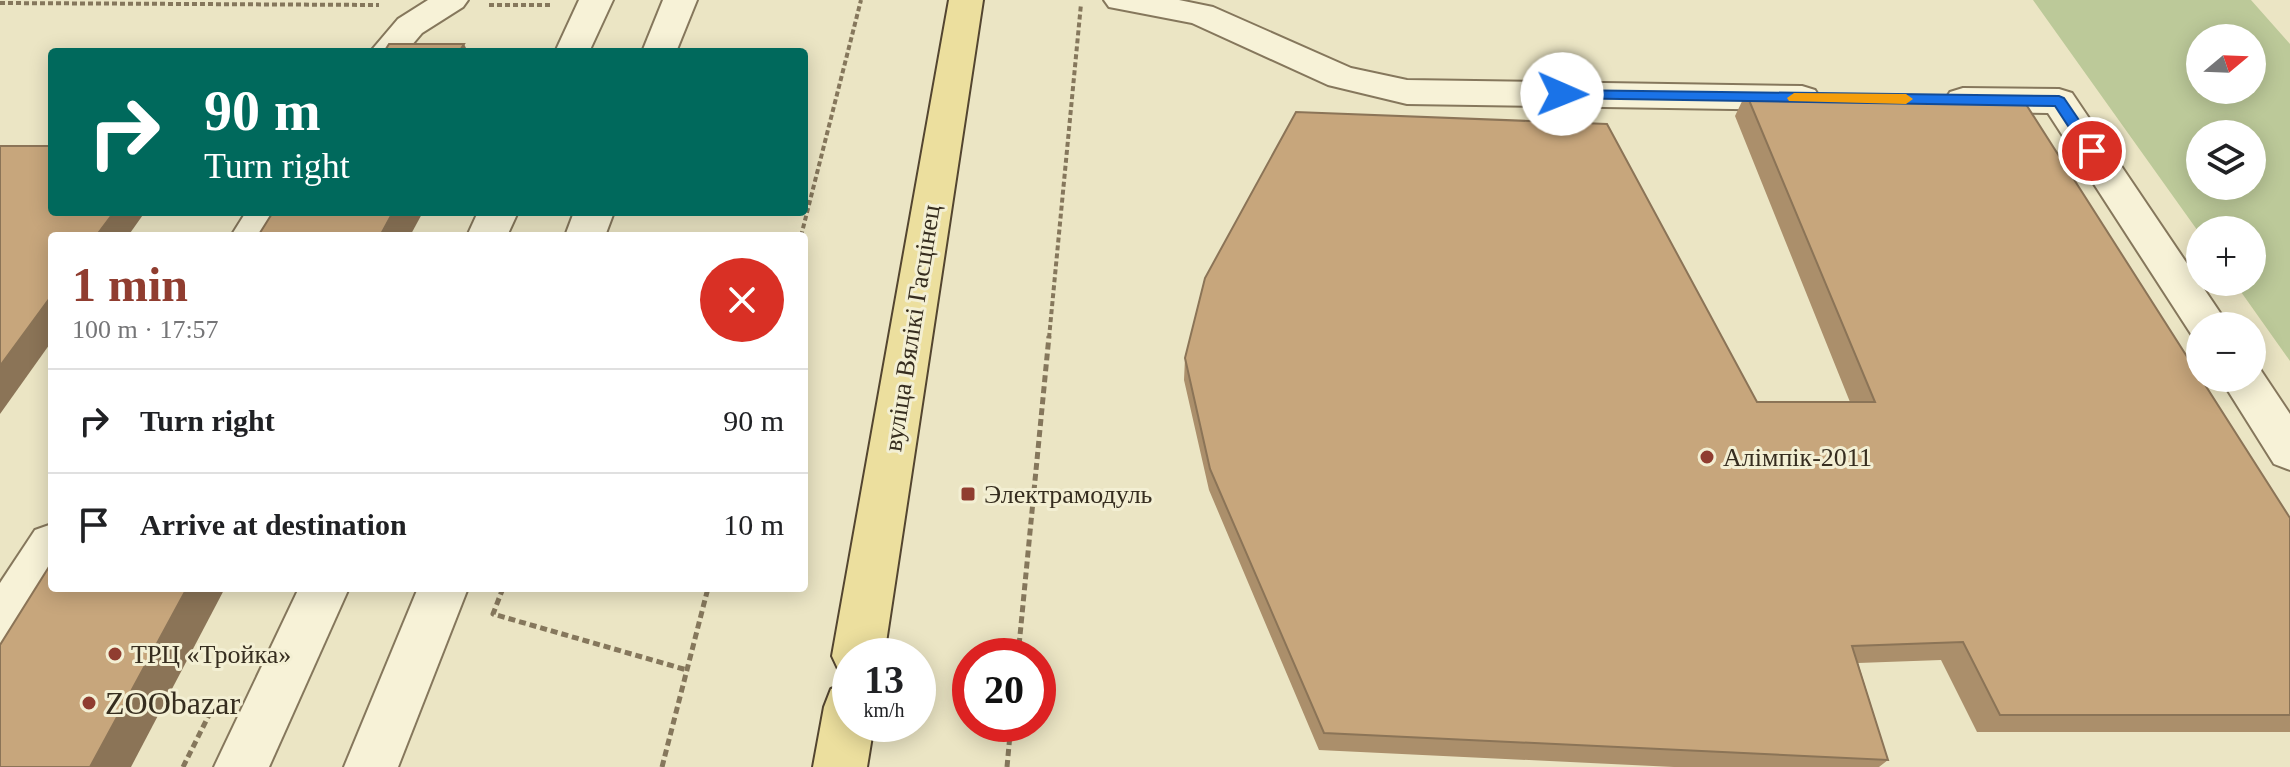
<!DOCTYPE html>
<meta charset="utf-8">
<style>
:root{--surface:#fff;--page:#f2f2f2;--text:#202124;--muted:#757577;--line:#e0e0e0;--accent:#903d30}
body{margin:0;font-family:"Times New Roman",serif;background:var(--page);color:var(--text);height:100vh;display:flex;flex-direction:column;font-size:30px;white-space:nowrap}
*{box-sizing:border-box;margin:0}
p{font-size:26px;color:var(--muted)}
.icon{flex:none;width:44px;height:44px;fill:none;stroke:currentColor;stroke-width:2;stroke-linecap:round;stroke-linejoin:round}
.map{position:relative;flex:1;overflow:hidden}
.details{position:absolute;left:48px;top:232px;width:760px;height:360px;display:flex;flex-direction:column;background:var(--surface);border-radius:8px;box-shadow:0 4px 20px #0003}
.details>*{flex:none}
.top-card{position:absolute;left:48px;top:48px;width:760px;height:168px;border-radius:8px;box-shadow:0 4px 20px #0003;background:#00695c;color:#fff;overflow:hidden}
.needle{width:52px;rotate:71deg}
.fabs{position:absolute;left:2186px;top:24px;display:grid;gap:16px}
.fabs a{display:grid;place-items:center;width:80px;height:80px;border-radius:50%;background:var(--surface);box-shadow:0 4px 20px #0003;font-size:40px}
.speed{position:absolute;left:832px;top:638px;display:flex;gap:16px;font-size:40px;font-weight:700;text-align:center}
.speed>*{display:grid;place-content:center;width:104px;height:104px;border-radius:50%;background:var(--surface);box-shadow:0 4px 20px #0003;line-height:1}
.speed small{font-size:20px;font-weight:400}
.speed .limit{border:12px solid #d22;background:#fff;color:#111}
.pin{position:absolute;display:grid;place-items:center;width:68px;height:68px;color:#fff;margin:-34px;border:4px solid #fff;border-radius:50%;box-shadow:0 2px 8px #0007}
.me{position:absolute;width:88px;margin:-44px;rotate:91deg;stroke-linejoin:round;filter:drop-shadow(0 0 6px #0008)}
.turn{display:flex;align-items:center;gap:28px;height:168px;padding:0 24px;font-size:36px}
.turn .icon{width:104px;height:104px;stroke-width:2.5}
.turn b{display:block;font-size:56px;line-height:68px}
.round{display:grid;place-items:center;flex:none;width:84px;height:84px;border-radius:42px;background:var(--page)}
.head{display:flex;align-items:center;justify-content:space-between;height:136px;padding:0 24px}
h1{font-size:48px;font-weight:700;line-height:60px;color:var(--accent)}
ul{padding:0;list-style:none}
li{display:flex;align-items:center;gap:24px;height:104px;padding:0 24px;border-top:2px solid var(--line)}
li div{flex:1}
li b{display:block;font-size:30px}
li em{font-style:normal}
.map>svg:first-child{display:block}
.green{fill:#bcc999;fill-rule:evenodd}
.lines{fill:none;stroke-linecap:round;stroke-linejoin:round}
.minor-casing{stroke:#85775c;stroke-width:4}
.major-casing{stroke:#534530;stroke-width:4}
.path-far1{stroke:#85775c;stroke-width:4;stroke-dasharray:5 3;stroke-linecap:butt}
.path{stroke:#85775c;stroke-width:5;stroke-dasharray:7 4;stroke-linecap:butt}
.minor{fill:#f7f2d7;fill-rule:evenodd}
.major{fill:#ecdf9e;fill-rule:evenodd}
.wall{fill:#ab8f6b}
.shaded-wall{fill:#8b7457}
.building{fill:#c7a67c;stroke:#8b7457;stroke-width:2}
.route{fill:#1a73e8;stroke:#114b97;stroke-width:2}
.slow{fill:#f59e0b}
.poi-dot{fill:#903d30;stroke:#f3efd3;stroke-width:3}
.labels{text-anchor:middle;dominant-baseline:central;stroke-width:6;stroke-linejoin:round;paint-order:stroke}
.street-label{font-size:26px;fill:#362d1f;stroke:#f3efd3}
.poi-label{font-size:26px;fill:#362d1f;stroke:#f3efd3;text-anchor:start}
.near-poi-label{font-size:32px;fill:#362d1f;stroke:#f3efd3;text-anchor:start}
</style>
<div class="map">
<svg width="2290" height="767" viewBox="0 0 2290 767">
<rect width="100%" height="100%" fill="#ebe5c4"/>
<!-- green -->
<path class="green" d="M 2033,0 L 2251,0 L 2290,44 L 2290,361 L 2234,282 L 2252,282 L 2252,230 L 2200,230 L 2200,234 ZM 2200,38 L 2252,38 L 2252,90 L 2200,90 ZM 2200,134 L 2252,134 L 2252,186 L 2200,186 Z"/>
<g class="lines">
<defs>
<g id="minor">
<path d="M 428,0 L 468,0 L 463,7 L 422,33 L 406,52 L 370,52 L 398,19 Z"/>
<path d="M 579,0 L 613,0 L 589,52 L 555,52 Z"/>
<path d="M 663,0 L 697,0 L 676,52 L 642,52 Z"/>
<path d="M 1104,0 L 1179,0 L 1213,7 L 1351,68 L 1407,80 L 1802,86 L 1815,90 L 1820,98 L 1815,106 L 1802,110 L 1407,104 L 1328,85 L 1192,23 L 1109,7 Z"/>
<path d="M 1963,88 L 2059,89 L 2072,93 L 2229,326 L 2200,326 L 2200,340 L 2193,337 L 2048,113 L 1963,112 L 1950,108 L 1945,100 L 1950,92 Z"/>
<path d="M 246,212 L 286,212 L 271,236 L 231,236 Z"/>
<path d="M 478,212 L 518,212 L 507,236 L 467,236 Z"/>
<path d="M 574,212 L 614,212 L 605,236 L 565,236 Z"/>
<path d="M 2252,364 L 2258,366 L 2290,414 L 2290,470 L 2274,464 L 2220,378 L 2252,378 Z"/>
<path d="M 52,524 L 52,587 L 18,642 L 0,649 L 0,583 L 35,530 Z"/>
<path d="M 299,588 L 349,588 L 269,767 L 214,767 Z"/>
<path d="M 418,588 L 468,588 L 398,767 L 344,767 Z"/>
</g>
<g id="major">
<path d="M 949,0 L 983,0 L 884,656 L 850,656 L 850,677 L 840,673 L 832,656 Z"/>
<path d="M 850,682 L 850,724 L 874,724 L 867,767 L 813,767 L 824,707 L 831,689 Z"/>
</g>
</defs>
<!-- minor casing -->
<use href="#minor" class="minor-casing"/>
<!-- major casing -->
<use href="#major" class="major-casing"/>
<!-- path-far1 -->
<g class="path-far1">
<path d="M 0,3 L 379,5"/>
<path d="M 489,5 L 551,5"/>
<path d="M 801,236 L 861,0"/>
<path d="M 1049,338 L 1081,4"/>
</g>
<!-- path -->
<g class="path">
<path d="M 503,588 L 493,614 L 687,670"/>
<path d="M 1018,656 L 1049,336"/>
<path d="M 183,767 L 213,707"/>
<path d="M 662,767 L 708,588"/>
<path d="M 1007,767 L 1011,724"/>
</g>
<!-- minor -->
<use href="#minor" class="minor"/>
<!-- major -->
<use href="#major" class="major"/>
</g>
<!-- wall -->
<path class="wall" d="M 1746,93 L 2290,518 L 2290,732 L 1977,732 L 1941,660 L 1858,663 L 1888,760 L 1879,767 L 1674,767 L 1319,750 L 1209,490 L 1184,380 L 1185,358 L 1757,402 L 1850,402 L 1735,116 Z"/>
<!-- shaded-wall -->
<g class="shaded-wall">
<path d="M 464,44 L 468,52 L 459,52 Z"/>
<path d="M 114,212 L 145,212 L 128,236 L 96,236 Z"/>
<path d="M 393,212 L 423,212 L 410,236 L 380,236 Z"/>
<path d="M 52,295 L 52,341 L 0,414 L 0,366 Z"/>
<path d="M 187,588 L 225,588 L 131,767 L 90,767 Z"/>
</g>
<!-- building -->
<g class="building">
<path d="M 389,44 L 464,44 L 459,52 L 384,52 Z"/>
<path d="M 1746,93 L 2022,98 L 2290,518 L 2290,715 L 2000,715 L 1963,642 L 1852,646 L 1888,760 L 1324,733 L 1210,469 L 1185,358 L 1205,278 L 1296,112 L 1607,124 L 1757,402 L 1875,402 Z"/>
<path d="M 0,146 L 52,146 L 52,212 L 114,212 L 96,236 L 52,236 L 52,295 L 0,366 Z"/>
<path d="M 273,212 L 393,212 L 380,236 L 258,236 Z"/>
<path d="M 52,562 L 52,588 L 187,588 L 90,767 L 0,767 L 0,645 Z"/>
</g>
<!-- route -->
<path class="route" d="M 1562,90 L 2059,96 L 2064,98 L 2100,151 L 2098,155 L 2087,155 L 2055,106 L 1557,98 L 1557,91 Z"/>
<!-- slow -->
<path class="slow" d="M 1794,93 L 1906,94 L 1913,99 L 1906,104 L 1789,101 L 1787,98 Z"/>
<!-- markers -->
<g class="poi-dot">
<circle cx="1707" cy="457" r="8"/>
<rect x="960" y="486" width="16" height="16" rx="4"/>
<circle cx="115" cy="654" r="8"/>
<circle cx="89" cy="703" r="8"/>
</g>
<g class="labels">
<!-- street labels -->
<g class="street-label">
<text transform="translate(912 328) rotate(-81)">вуліца Вялікі Гасцінец</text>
</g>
<!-- poi labels -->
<g class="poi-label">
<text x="1723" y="457">Алімпік-2011</text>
<text x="984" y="494">Электрамодуль</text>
<text x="131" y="654">ТРЦ «Тройка»</text>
</g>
<!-- near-poi labels -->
<g class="near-poi-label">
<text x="105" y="703">ZOObazar</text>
</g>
</g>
</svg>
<div class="fabs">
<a><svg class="needle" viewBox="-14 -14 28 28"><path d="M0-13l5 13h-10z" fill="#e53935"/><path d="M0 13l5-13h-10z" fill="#757577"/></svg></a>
<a><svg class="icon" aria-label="layers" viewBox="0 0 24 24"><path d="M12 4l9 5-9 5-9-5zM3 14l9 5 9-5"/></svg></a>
<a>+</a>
<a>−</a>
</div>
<div class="speed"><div>13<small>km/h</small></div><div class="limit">20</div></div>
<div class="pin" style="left:2092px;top:151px;background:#d93025"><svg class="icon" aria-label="arrive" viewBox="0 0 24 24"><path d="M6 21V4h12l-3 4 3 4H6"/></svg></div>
<svg class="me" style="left:1562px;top:94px" viewBox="-20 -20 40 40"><circle r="19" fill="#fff"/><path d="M0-13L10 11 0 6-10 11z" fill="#1a73e8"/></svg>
<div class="top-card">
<div class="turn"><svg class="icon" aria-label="right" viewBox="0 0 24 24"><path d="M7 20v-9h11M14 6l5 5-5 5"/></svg><div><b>90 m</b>Turn right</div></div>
</div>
<section class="details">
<div class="head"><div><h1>1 min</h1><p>100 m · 17:57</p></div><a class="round" style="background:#d93025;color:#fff"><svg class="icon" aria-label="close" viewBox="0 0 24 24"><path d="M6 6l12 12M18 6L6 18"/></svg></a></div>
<ul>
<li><svg class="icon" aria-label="right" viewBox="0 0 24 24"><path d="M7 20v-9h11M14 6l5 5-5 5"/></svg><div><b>Turn right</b></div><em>90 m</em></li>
<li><svg class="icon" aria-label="arrive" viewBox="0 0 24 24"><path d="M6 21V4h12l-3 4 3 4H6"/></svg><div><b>Arrive at destination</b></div><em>10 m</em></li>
</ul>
</section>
</div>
